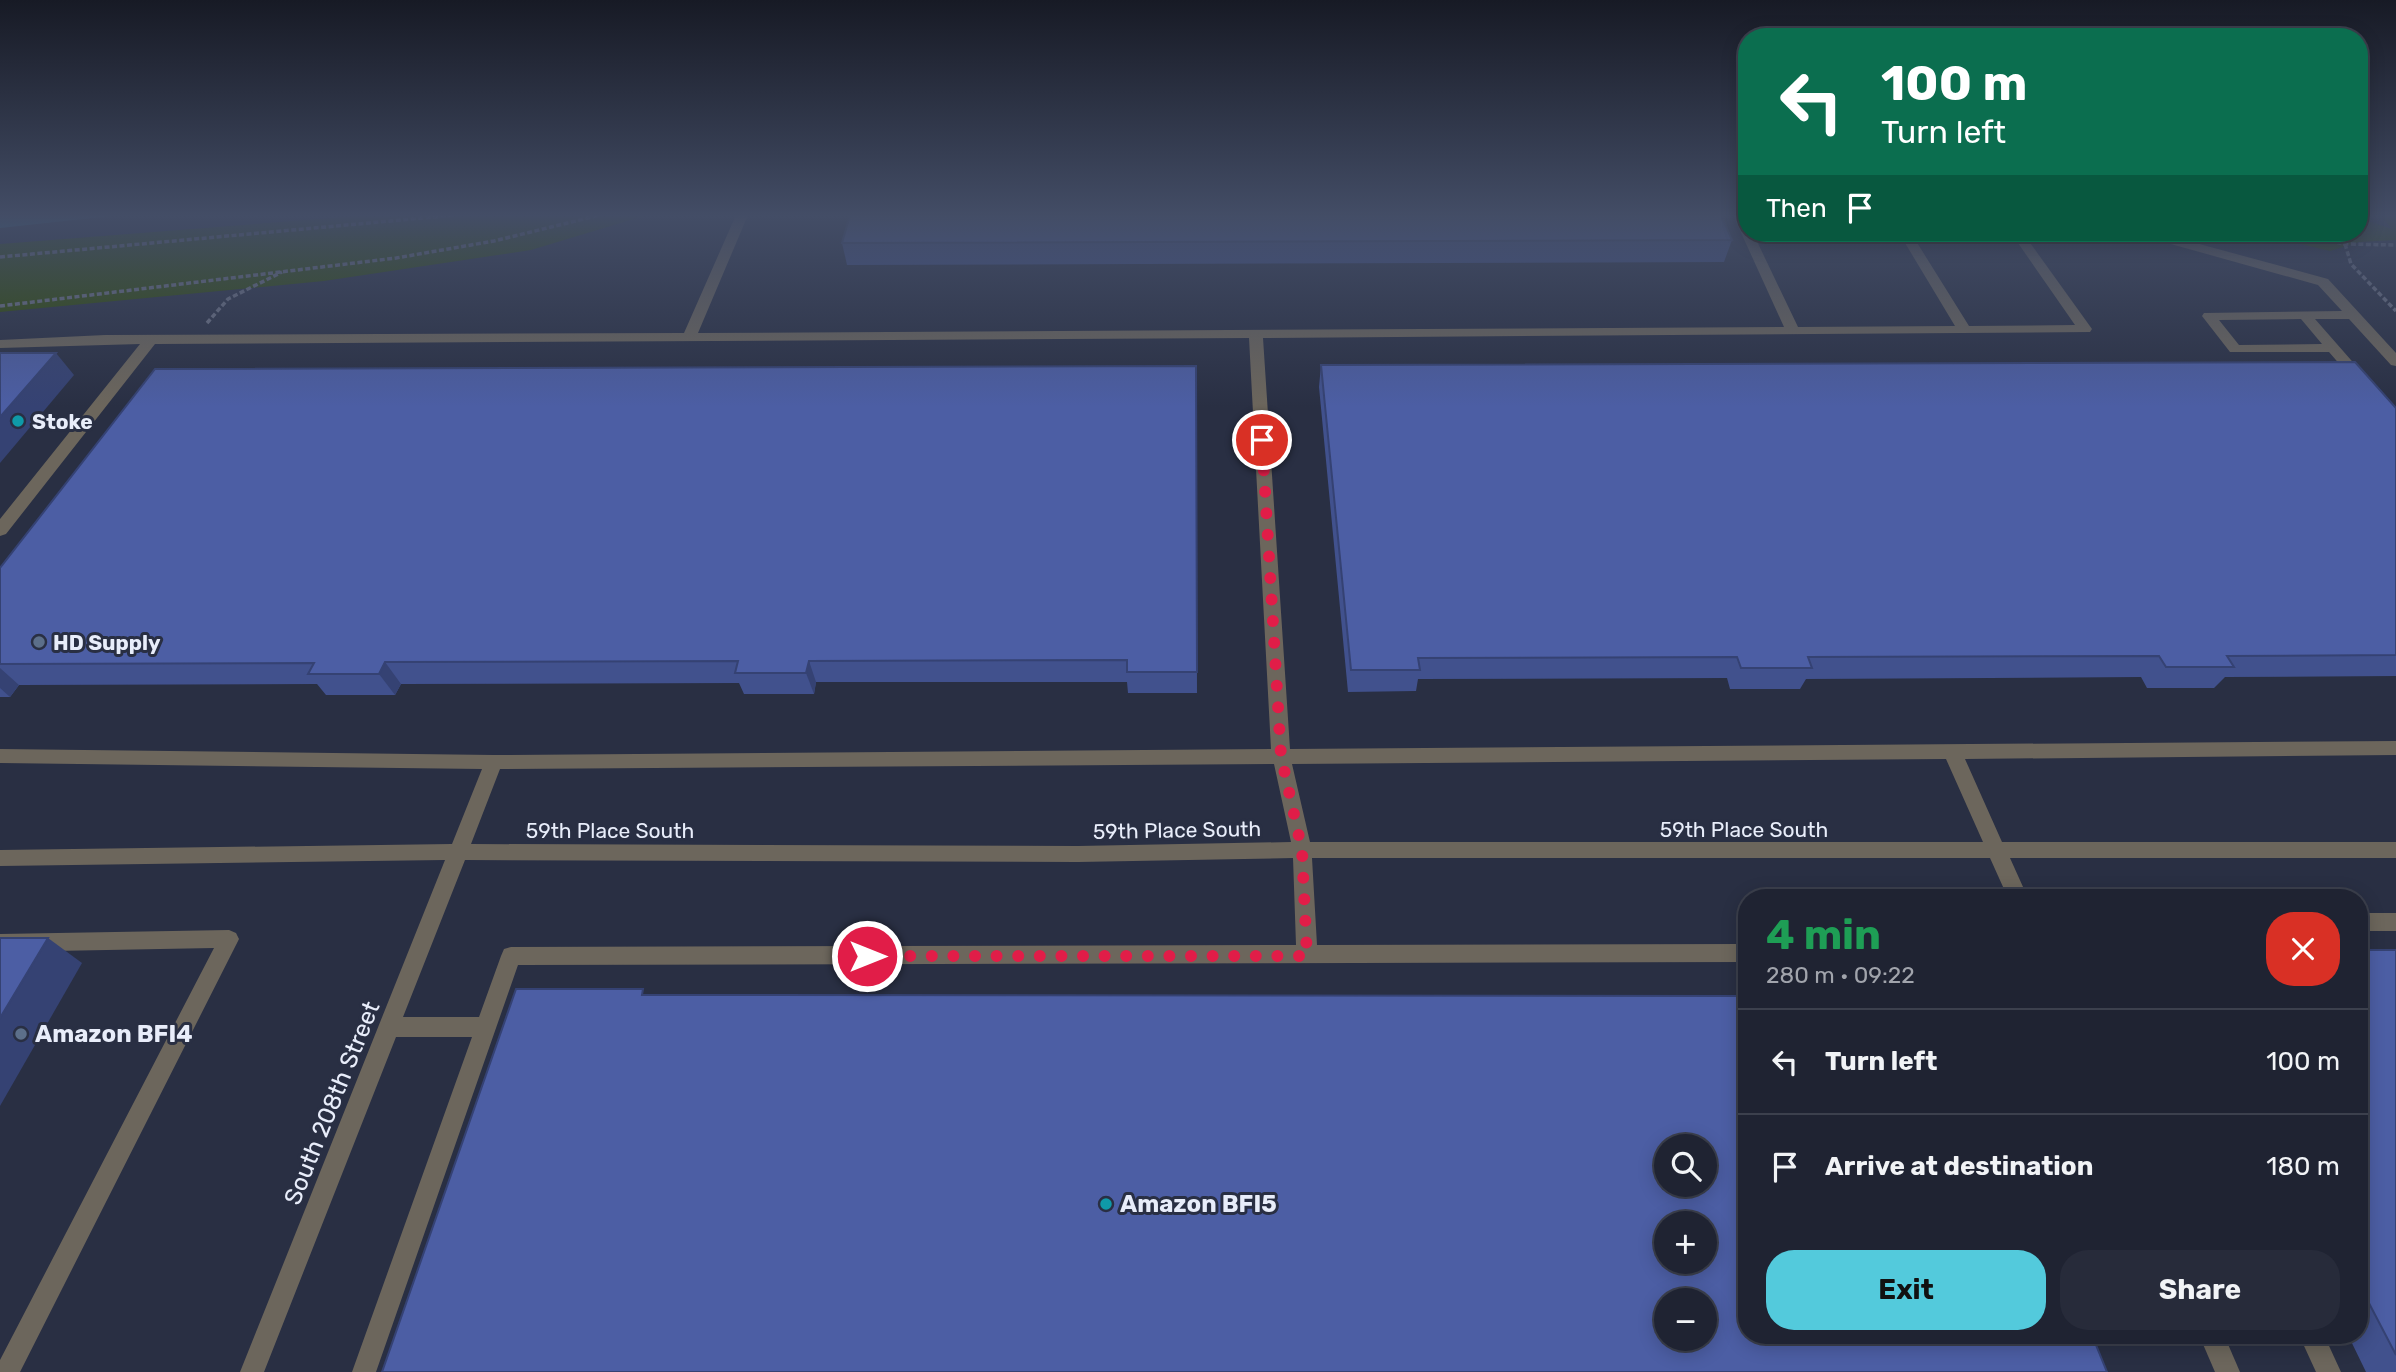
<!DOCTYPE html>
<meta charset="utf-8">
<style>
:root{--surface:#1f2332;--page:#272b3a;--text:#f1f3f6;--muted:#a1a4ac;--line:#3c404d;--accent:#53cadc}
body{margin:0;font-family:Rubik,sans-serif;background:var(--page);color:var(--text);height:100vh;display:flex;flex-direction:column;font-size:26px;white-space:nowrap}
*{box-sizing:border-box;margin:0}
p{font-size:23px;color:var(--muted)}
.icon{flex:none;width:38px;height:38px;fill:none;stroke:currentColor;stroke-width:2;stroke-linecap:round;stroke-linejoin:round}
.map{position:relative;flex:1;overflow:hidden}
.sheet{position:absolute;left:1738px;top:889px;width:630px;height:455px;display:flex;flex-direction:column;background:var(--surface);border-radius:28px;box-shadow:0 4px 18px #0003,0 0 0 2px var(--line)}
.sheet>*{flex:none}
.top-card{position:absolute;left:1738px;top:28px;width:630px;height:214px;border-radius:28px;box-shadow:0 4px 18px #0003,0 0 0 2px var(--line);background:#0b6e4f;color:#fff;overflow:hidden}
.fabs{position:absolute;left:1654px;top:1134px;display:grid;gap:14px}
.fabs a{display:grid;place-items:center;width:63px;height:63px;border-radius:50%;background:var(--surface);box-shadow:0 4px 18px #0003,0 0 0 2px var(--line);font-size:35px}
.pin{position:absolute;display:grid;place-items:center;width:60px;height:60px;color:#fff;margin:-30px;border:4px solid #fff;border-radius:50%;box-shadow:0 2px 7px #0007}
.me{position:absolute;width:77px;margin:-38px;rotate:90deg;stroke-linejoin:round;filter:drop-shadow(0 0 5px #0008)}
.turn{display:flex;align-items:center;gap:24px;height:147px;padding:0 28px;font-size:32px}
.turn .icon{width:91px;height:91px;stroke-width:2.5}
.turn b{display:block;font-size:49px;line-height:60px}
.then{display:flex;align-items:center;height:66px;padding:0 28px;background:#0003;gap:14px;font-size:26px}
.round{display:grid;place-items:center;flex:none;width:74px;height:74px;border-radius:28px;background:var(--page)}
.summary{display:flex;align-items:center;justify-content:space-between;height:119px;padding:0 28px}
h1{font-size:42px;font-weight:700;line-height:52px;color:#1e9e55}
.button{display:flex;gap:14px;margin-top:auto;padding:14px 28px}
.button a{flex:1;height:80px;border-radius:28px;background:var(--accent);color:#111;font-size:28px;font-weight:700;line-height:80px;text-align:center}
.button a+a{background:var(--page);color:var(--text)}
ul{padding:0;list-style:none}
li{display:flex;align-items:center;gap:21px;height:105px;padding:0 28px;border-top:2px solid var(--line)}
li div{flex:1}
li b{display:block;font-size:26px}
li em{font-style:normal}
.map>svg:first-child{display:block}
.green{fill:#2f4b00}
.water{fill:#2a7c9b}
.lines{fill:none;stroke-linecap:round;stroke-linejoin:round}
.path{stroke:#717688;stroke-width:3.5;stroke-dasharray:5 2.5;stroke-linecap:butt}
.minor{fill:#6c665c;fill-rule:evenodd}
.wall{fill:#41518d}
.shaded-wall{fill:#354273}
.building{fill:#4c5ea4;stroke:#354273;stroke-width:2;fill-rule:evenodd}
.route{stroke:#e11d48;stroke-width:12;stroke-dasharray:0 21.6}
.culture-dot{fill:#0f9aa8;stroke:#292f43;stroke-width:2.5}
.service-dot{fill:#5c6f8a;stroke:#292f43;stroke-width:2.5}
.labels{text-anchor:middle;dominant-baseline:central;stroke-width:6;stroke-linejoin:round;paint-order:stroke}
.poi-label{font-size:21px;font-weight:bold;fill:#e8edfa;stroke:#292f43;text-anchor:start}
.street-label{font-size:21px;fill:#e8edfa;stroke:#292f43}
.near-poi-label{font-size:24px;font-weight:bold;fill:#e8edfa;stroke:#292f43;text-anchor:start}
.near-street-label{font-size:24px;fill:#e8edfa;stroke:#292f43}
</style>
<div class="map">
<svg width="2396" height="1372" viewBox="0 0 2396 1372">
<rect width="100%" height="100%" fill="#292f43"/>
<!-- green -->
<g class="green">
<path d="M 370,215 L 647,215 L 531,250 L 324,281 L 0,312 L 0,244 Z"/>
<path d="M 2380,215 L 2396,215 L 2396,240 L 2359,242 L 2330,251 L 2254,233 L 2359,233 L 2359,218 L 2392,229 Z"/>
</g>
<!-- water -->
<path class="water" d="M 0,215 L 120,215 L 0,228 Z"/>
<g class="lines">
<!-- path -->
<g class="path">
<path d="M 2292,233 L 2345,244 L 2396,245"/>
<path d="M 2345,244 L 2351,264 L 2396,311"/>
<path d="M 0,257 L 455,215"/>
<path d="M 0,306 L 396,258 L 494,241 L 600,215"/>
<path d="M 207,323 L 228,299 L 282,272"/>
</g>
<!-- minor -->
<g class="minor">
<path d="M 736,215 L 748,215 L 698,333 L 1784,327 L 1733,215 L 1745,215 L 1746,233 L 1753,233 L 1798,327 L 1955,326 L 1899,233 L 1911,233 L 1969,326 L 2075,325 L 2011,233 L 2023,233 L 2092,329 L 2090,332 L 1263,338 L 1290,749 L 2396,741 L 2396,755 L 1965,759 L 2002,842 L 2396,842 L 2396,858 L 2010,858 L 2028,898 L 2008,898 L 1990,858 L 1312,858 L 1317,945 L 1746,944 L 1746,962 L 518,965 L 376,1372 L 352,1372 L 472,1037 L 396,1037 L 264,1372 L 240,1372 L 445,860 L 0,866 L 0,850 L 452,844 L 482,769 L 0,763 L 0,749 L 494,755 L 1271,749 L 1249,338 L 155,344 L 6,534 L 0,536 L 0,519 L 140,344 L 0,348 L 0,340 L 105,335 L 684,333 ZM 1946,759 L 1983,842 L 1310,842 L 1292,764 ZM 1274,764 L 1291,842 L 1078,846 L 471,844 L 500,769 ZM 1293,858 L 1296,945 L 511,947 L 504,949 L 501,956 L 479,1017 L 403,1017 L 465,860 L 1078,862 Z"/>
<path d="M 2140,233 L 2159,233 L 2328,279 L 2396,353 L 2396,366 L 2391,365 L 2349,319 L 2315,319 L 2365,376 L 2365,382 L 2355,382 L 2329,352 L 2230,352 L 2202,316 L 2204,313 L 2342,311 L 2318,285 L 2142,236 ZM 2301,319 L 2322,344 L 2239,345 L 2219,320 Z"/>
<rect x="2359" y="913" width="37" height="18"/>
<path d="M 229,930 L 236,933 L 239,939 L 236,945 L 20,1372 L 0,1372 L 0,1360 L 214,948 L 0,952 L 0,934 Z"/>
<path d="M 2199,1335 L 2224,1335 L 2240,1372 L 2215,1372 Z"/>
<path d="M 2299,1335 L 2324,1335 L 2341,1372 L 2316,1372 Z"/>
</g>
</g>
<!-- wall -->
<g class="wall">
<path d="M 1732,240 L 1724,262 L 847,265 L 842,243 Z"/>
<path d="M 1321,365 L 2396,408 L 2396,676 L 2225,677 L 2214,688 L 2147,688 L 2141,677 L 1806,679 L 1800,689 L 1730,689 L 1727,678 L 1418,679 L 1416,691 L 1348,692 L 1319,387 Z"/>
<path d="M 1196,366 L 1197,693 L 1128,693 L 1127,682 L 816,682 L 814,694 L 744,694 L 739,683 L 401,684 L 395,695 L 326,695 L 317,684 L 19,685 L 10,697 L 0,697 L 0,568 Z"/>
<path d="M 2359,950 L 2396,950 L 2396,1372 L 2366,1372 L 2348,1335 L 2359,1335 Z"/>
</g>
<!-- shaded-wall -->
<g class="shaded-wall">
<path d="M 56,353 L 74,375 L 0,463 L 0,417 Z"/>
<path d="M 809,661 L 816,682 L 814,694 L 806,673 Z"/>
<path d="M 385,662 L 401,684 L 395,695 L 379,674 Z"/>
<path d="M 0,668 L 19,685 L 10,697 L 0,688 Z"/>
<path d="M 48,938 L 82,963 L 0,1106 L 0,1018 Z"/>
</g>
<!-- building -->
<g class="building">
<path d="M 850,215 L 1721,215 L 1732,240 L 842,243 Z"/>
<path d="M 0,353 L 56,353 L 0,417 Z"/>
<path d="M 2355,362 L 2396,408 L 2396,655 L 2227,656 L 2234,667 L 2166,667 L 2159,656 L 1808,657 L 1812,668 L 1741,668 L 1737,657 L 1418,658 L 1420,670 L 1351,670 L 1321,365 Z"/>
<path d="M 1196,366 L 1197,672 L 1127,672 L 1127,660 L 809,661 L 806,673 L 735,673 L 738,661 L 385,662 L 379,674 L 308,674 L 314,663 L 0,664 L 0,568 L 155,369 Z"/>
<path d="M 0,938 L 48,938 L 0,1018 Z"/>
<path d="M 2359,950 L 2396,950 L 2396,1355 L 2359,1284 Z"/>
<path d="M 516,989 L 643,989 L 642,995 L 1746,996 L 1746,1335 L 2092,1335 L 2107,1372 L 382,1372 ZM 1666,1146 L 1704,1146 L 1704,1185 L 1666,1185 ZM 1666,1223 L 1704,1223 L 1704,1262 L 1666,1262 ZM 1666,1300 L 1704,1300 L 1704,1339 L 1666,1339 Z"/>
</g>
<!-- sky -->
<linearGradient id="sky" x2="0" y2="1"><stop stop-color="#171a25"/><stop offset="0.53" stop-color="#434d66"/><stop offset="1" stop-color="#434d66" stop-opacity="0"/></linearGradient>
<rect width="2396" height="407" fill="url(#sky)"/>
<g class="lines">
<!-- route -->
<path class="route" d="M 867,956 L 1307,956 L 1302,850 L 1281,756 L 1262,440"/>
</g>
<!-- markers -->
<g class="culture-dot">
<circle cx="18" cy="421" r="7"/>
<circle cx="1106" cy="1204" r="7"/>
</g>
<g class="service-dot">
<circle cx="39" cy="642" r="7"/>
<circle cx="21" cy="1034" r="7"/>
</g>
<g class="labels">
<!-- poi labels -->
<g class="poi-label">
<text x="32" y="421">Stoke</text>
<text x="53" y="642">HD Supply</text>
</g>
<!-- street labels -->
<g class="street-label">
<text x="1744" y="829">59th Place South</text>
<text x="610" y="830">59th Place South</text>
<text transform="translate(1177 830) rotate(-1)">59th Place South</text>
</g>
<!-- near-poi labels -->
<g class="near-poi-label">
<text x="35" y="1034">Amazon BFI4</text>
<text x="1120" y="1204">Amazon BFI5</text>
</g>
<!-- near-street labels -->
<g class="near-street-label">
<text transform="translate(332 1103) rotate(-68)">South 208th Street</text>
</g>
</g>
</svg>
<div class="fabs">
<a><svg class="icon" aria-label="search" viewBox="0 0 24 24"><circle cx="10" cy="10" r="6"/><path d="M15 15l6 6"/></svg></a>
<a>+</a>
<a>−</a>
</div>
<div class="pin" style="left:1262px;top:440px;background:#d93025"><svg class="icon" aria-label="arrive" viewBox="0 0 24 24"><path d="M6 21V4h12l-3 4 3 4H6"/></svg></div>
<svg class="me" style="left:867px;top:956px" viewBox="-20 -20 40 40"><circle r="17" fill="#e11d48" stroke="#fff" stroke-width="3"/><path d="M0-11L8 9 0 5-8 9z" fill="#fff"/></svg>
<div class="top-card">
<div class="turn"><svg class="icon" aria-label="left" viewBox="0 0 24 24"><path d="M17 20v-9H6M10 6l-5 5 5 5"/></svg><div><b>100 m</b>Turn left</div></div>
<div class="then">Then<svg class="icon" aria-label="arrive" viewBox="0 0 24 24"><path d="M6 21V4h12l-3 4 3 4H6"/></svg></div>
</div>
<section class="sheet">
<div class="summary"><div><h1>4 min</h1><p>280 m · 09:22</p></div><a class="round" style="background:#d93025;color:#fff"><svg class="icon" aria-label="close" viewBox="0 0 24 24"><path d="M6 6l12 12M18 6L6 18"/></svg></a></div>
<ul>
<li><svg class="icon" aria-label="left" viewBox="0 0 24 24"><path d="M17 20v-9H6M10 6l-5 5 5 5"/></svg><div><b>Turn left</b></div><em>100 m</em></li>
<li><svg class="icon" aria-label="arrive" viewBox="0 0 24 24"><path d="M6 21V4h12l-3 4 3 4H6"/></svg><div><b>Arrive at destination</b></div><em>180 m</em></li>
</ul>
<div class="button"><a>Exit</a><a>Share</a></div>
</section>
</div>
